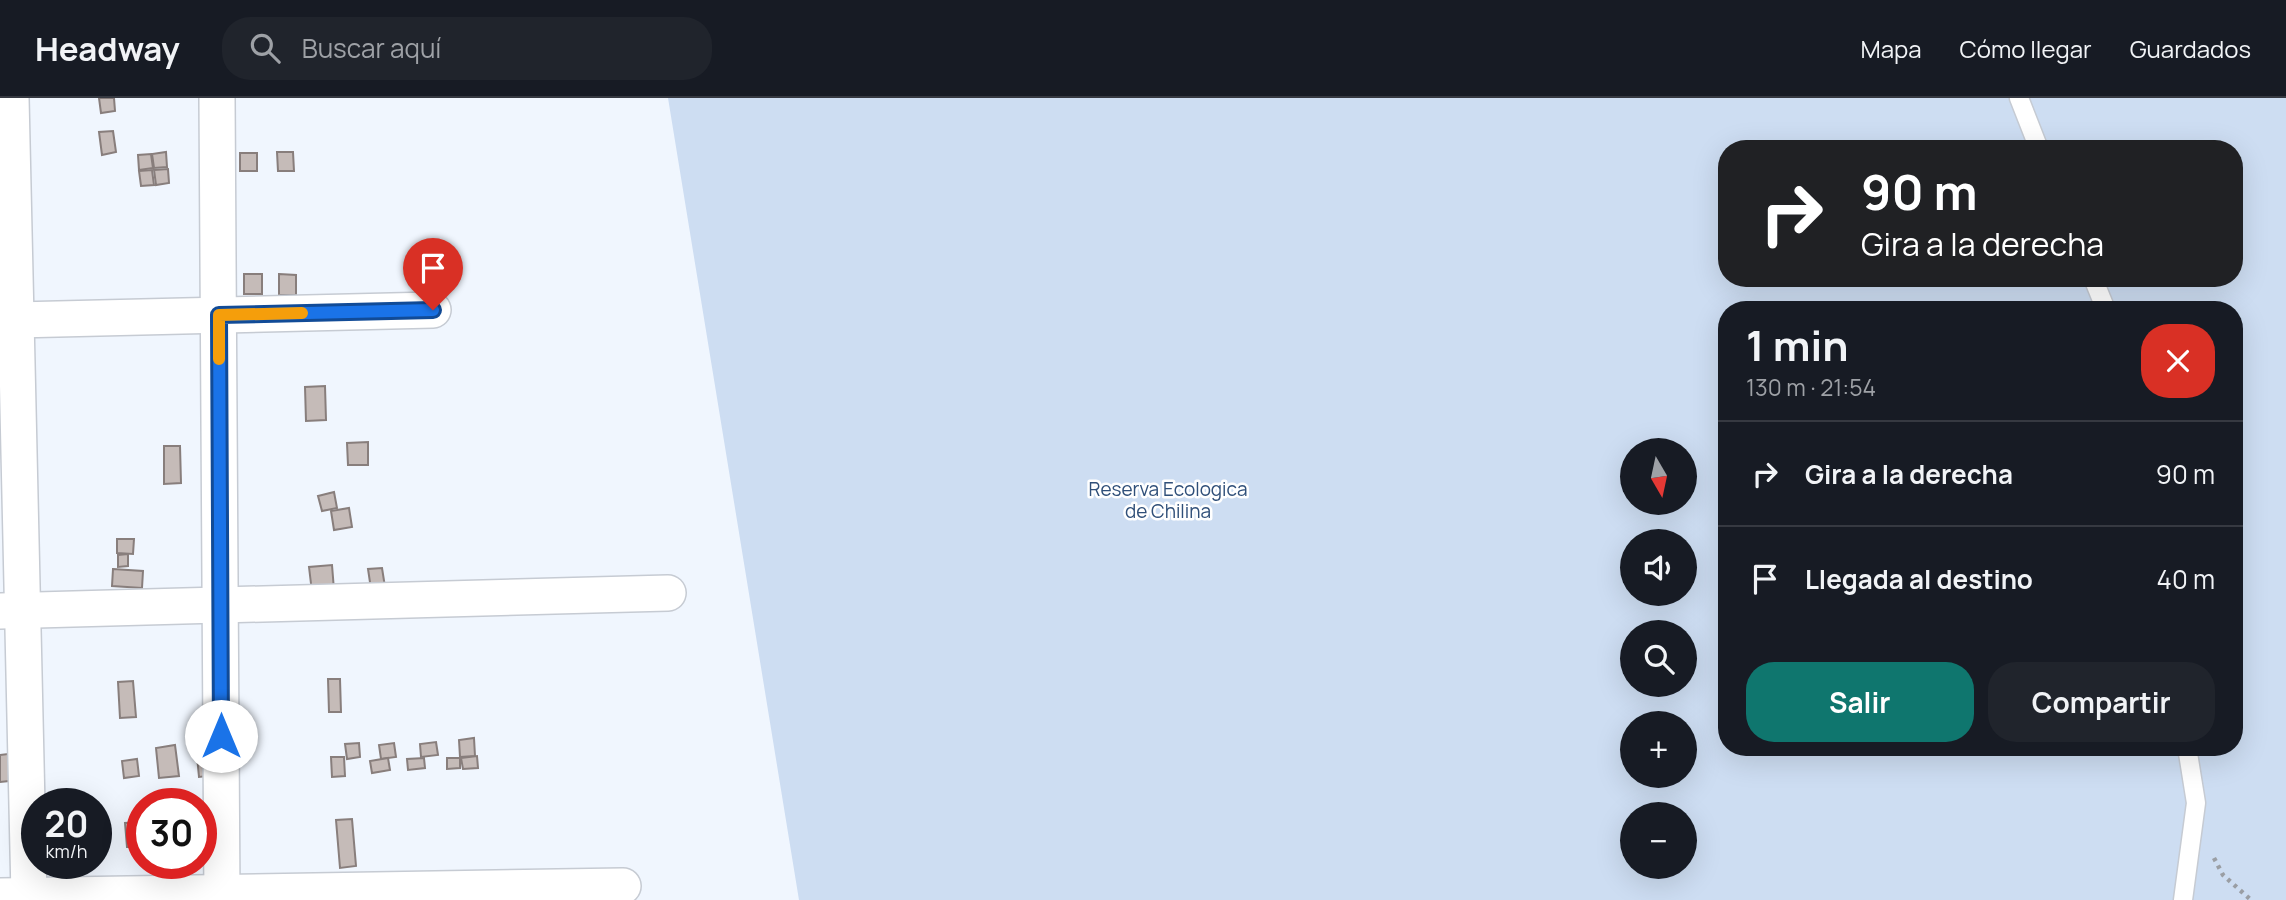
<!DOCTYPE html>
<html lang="es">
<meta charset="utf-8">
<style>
:root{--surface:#171b24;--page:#20242c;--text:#f1f3f6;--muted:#9ea1a6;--line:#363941;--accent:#0f766e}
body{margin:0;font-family:Manrope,sans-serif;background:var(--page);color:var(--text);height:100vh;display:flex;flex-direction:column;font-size:26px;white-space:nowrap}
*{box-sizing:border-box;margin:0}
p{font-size:23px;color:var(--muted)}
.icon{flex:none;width:38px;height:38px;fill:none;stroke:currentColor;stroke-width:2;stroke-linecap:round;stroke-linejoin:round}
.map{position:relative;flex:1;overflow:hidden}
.panel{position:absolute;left:1718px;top:203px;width:525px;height:455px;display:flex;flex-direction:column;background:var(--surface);border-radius:28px;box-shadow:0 7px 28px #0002}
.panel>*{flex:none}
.banner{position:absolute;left:1718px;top:42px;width:525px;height:147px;border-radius:28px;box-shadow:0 7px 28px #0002;background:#202124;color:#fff;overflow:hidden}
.needle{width:46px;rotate:171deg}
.tools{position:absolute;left:1620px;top:340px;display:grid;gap:14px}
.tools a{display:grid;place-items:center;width:77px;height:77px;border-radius:50%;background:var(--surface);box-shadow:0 7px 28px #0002;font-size:35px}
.speed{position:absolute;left:21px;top:690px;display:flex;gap:14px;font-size:35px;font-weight:700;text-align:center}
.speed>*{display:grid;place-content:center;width:91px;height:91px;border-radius:50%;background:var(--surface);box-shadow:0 7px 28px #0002;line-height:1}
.speed small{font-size:18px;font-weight:400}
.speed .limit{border:10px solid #d22;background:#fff;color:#111}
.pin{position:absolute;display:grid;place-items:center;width:60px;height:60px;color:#fff;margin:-72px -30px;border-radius:50% 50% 50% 0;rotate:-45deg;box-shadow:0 0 7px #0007}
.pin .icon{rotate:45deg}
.me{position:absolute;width:77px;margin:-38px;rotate:0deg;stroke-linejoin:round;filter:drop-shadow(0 0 5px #0008)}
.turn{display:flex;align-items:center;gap:24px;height:147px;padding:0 28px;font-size:32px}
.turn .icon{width:91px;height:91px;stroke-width:2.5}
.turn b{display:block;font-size:49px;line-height:60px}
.round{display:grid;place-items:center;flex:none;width:74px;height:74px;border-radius:28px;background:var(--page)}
.head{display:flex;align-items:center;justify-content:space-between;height:119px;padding:0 28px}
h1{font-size:42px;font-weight:700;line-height:52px}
.button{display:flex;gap:14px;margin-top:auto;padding:14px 28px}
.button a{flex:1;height:80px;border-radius:28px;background:var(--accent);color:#fff;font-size:28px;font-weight:700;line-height:80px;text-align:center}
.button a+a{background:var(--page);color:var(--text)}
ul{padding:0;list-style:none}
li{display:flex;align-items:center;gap:21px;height:105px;padding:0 28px;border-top:2px solid var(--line)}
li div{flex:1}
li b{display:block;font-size:26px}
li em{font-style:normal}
header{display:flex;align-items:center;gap:42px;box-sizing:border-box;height:98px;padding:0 35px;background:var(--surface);border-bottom:2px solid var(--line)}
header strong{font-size:33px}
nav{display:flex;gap:38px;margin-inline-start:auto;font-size:24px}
.search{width:490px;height:63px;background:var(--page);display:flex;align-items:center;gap:18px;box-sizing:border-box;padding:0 24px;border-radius:28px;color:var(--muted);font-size:26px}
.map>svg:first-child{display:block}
.green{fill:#cdddf2;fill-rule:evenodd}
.building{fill:#c5bbb8;stroke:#887e7c;stroke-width:2}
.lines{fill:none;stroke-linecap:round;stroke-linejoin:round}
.service-casing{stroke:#c6cbd3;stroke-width:21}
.minor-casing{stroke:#c6cbd3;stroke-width:38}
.path{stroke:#9a9ea4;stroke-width:4.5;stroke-dasharray:3.5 5;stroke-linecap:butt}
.service{stroke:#fff;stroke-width:18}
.minor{stroke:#fff;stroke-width:35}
.route-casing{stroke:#114b97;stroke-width:18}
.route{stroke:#1a73e8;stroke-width:12}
.slow{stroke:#f59e0b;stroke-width:12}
.labels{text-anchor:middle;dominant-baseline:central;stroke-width:5;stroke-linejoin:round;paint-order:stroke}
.park-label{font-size:19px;fill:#2f4f79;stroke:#fff}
</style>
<header>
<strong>Headway</strong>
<div class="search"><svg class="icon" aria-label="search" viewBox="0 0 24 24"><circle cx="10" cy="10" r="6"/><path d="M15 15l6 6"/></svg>Buscar aquí</div>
<nav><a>Mapa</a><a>Cómo llegar</a><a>Guardados</a></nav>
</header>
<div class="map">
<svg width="2286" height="802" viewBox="0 0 2286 802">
<rect width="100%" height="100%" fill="#f0f6fe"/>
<!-- green -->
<path class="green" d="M 668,0 L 2286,0 L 2286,802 L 799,802 ZM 1727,51 L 2235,51 L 2235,180 L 1727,180 ZM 1727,212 L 2235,212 L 2235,649 L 1727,649 ZM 1633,352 L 1685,352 L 1685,404 L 1633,404 ZM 1633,443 L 1685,443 L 1685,495 L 1633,495 ZM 1633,534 L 1685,534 L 1685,586 L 1633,586 ZM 1633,625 L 1685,625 L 1685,677 L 1633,677 ZM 1633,716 L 1685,716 L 1685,768 L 1633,768 Z"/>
<!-- building -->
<g class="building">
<path d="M 99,0 L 114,0 L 115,13 L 101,15 Z"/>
<path d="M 113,33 L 116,54 L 102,57 L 99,34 Z"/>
<path d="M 166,54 L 167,69 L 154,70 L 152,56 Z"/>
<path d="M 277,54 L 293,54 L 294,73 L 278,73 Z"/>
<rect x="240" y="55" width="17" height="18"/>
<path d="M 151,56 L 153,70 L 139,72 L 138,57 Z"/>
<path d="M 168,71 L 169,85 L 156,87 L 154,72 Z"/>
<path d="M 152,72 L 154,87 L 141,88 L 139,73 Z"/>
<rect x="244" y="176" width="18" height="20"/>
<path d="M 279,176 L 296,177 L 296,197 L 279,197 Z"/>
<path d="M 325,288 L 326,322 L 306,323 L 305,289 Z"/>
<path d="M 368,344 L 368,367 L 348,367 L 347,345 Z"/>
<path d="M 164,348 L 180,348 L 181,385 L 164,386 Z"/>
<path d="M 334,394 L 337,410 L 322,413 L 318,398 Z"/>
<path d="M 349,410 L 352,429 L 334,432 L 331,413 Z"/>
<path d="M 117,441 L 134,441 L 133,456 L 117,455 Z"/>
<path d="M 128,456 L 128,468 L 118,469 L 118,457 Z"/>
<path d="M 332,467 L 334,492 L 312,494 L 309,469 Z"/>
<path d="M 382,470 L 385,489 L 371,491 L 368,471 Z"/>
<path d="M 113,471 L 143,473 L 142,490 L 112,488 Z"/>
<path d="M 328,581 L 340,581 L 341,614 L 329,614 Z"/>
<path d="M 133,583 L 136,619 L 120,620 L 118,584 Z"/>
<path d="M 474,640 L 475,658 L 460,659 L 459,642 Z"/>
<path d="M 436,644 L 438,657 L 421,659 L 420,646 Z"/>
<path d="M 359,645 L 360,659 L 347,661 L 345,646 Z"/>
<path d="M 394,645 L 396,659 L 381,661 L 379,647 Z"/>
<path d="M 213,646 L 216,677 L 199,679 L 196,648 Z"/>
<path d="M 175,647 L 179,678 L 159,680 L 156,650 Z"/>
<path d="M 16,655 L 18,682 L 0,684 L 0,657 Z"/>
<path d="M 477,658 L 478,670 L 463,671 L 461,660 Z"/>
<path d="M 331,659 L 344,659 L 345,678 L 332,679 Z"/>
<path d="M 388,660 L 390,672 L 372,675 L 370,663 Z"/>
<path d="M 424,660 L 425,670 L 408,672 L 407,661 Z"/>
<path d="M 447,660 L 460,660 L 460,670 L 447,671 Z"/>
<path d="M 137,661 L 139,678 L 124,680 L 122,663 Z"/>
<path d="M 352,721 L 356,768 L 340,770 L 336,722 Z"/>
<path d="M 139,724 L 140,749 L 127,749 L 125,725 Z"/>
</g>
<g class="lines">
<defs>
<g id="service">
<path d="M 2019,0 L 2039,51"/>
<path d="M 2093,180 L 2106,212"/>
<path d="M 2183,802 L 2196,705 L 2187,649"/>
</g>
<g id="minor">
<path d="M 11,0 L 29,797"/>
<path d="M 217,0 L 222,802"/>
<path d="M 16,222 L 433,212"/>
<path d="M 0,513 L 668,495"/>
<path d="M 0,798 L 623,788"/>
</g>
</defs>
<!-- service casing -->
<use href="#service" class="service-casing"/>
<!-- minor casing -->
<use href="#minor" class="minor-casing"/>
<!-- path -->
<path class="path" d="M 2214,760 L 2223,777 L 2251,802"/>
<!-- service -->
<use href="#service" class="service"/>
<!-- minor -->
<use href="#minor" class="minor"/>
</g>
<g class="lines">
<defs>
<path id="route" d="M 221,638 L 219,217 L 433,212"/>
</defs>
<!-- route casing -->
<use href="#route" class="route-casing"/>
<!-- route -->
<use href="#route" class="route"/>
<!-- slow -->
<path class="slow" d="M 219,261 L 219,217 L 302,215"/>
</g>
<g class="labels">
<!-- park labels -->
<g class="park-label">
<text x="1168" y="391">Reserva Ecologica<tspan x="1168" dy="22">de Chilina</tspan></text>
</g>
</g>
</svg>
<div class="tools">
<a><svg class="needle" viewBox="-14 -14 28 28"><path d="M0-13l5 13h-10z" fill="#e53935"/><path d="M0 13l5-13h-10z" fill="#9ea1a6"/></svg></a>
<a><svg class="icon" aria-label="sound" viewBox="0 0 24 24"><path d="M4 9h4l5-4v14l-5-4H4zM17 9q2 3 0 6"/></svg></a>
<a><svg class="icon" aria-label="search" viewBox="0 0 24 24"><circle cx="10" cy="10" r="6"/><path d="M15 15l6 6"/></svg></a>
<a>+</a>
<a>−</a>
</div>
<div class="speed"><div>20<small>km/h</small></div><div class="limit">30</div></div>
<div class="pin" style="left:433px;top:212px;background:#d93025"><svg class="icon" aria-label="arrive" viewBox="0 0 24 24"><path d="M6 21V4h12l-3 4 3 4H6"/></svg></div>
<svg class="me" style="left:221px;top:638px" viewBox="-20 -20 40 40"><circle r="19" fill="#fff"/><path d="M0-13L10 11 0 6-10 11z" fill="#1a73e8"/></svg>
<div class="banner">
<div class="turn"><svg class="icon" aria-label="right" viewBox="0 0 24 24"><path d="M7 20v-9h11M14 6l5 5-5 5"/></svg><div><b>90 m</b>Gira a la derecha</div></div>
</div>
<section class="panel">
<div class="head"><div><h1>1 min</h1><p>130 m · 21:54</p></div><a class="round" style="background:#d93025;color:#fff"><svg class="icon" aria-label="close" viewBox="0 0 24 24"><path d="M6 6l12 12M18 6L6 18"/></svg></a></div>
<ul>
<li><svg class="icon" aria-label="right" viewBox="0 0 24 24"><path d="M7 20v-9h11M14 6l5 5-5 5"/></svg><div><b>Gira a la derecha</b></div><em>90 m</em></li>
<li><svg class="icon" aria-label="arrive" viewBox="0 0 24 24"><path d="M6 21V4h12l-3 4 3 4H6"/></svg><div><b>Llegada al destino</b></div><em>40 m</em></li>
</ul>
<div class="button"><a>Salir</a><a>Compartir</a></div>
</section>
</div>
